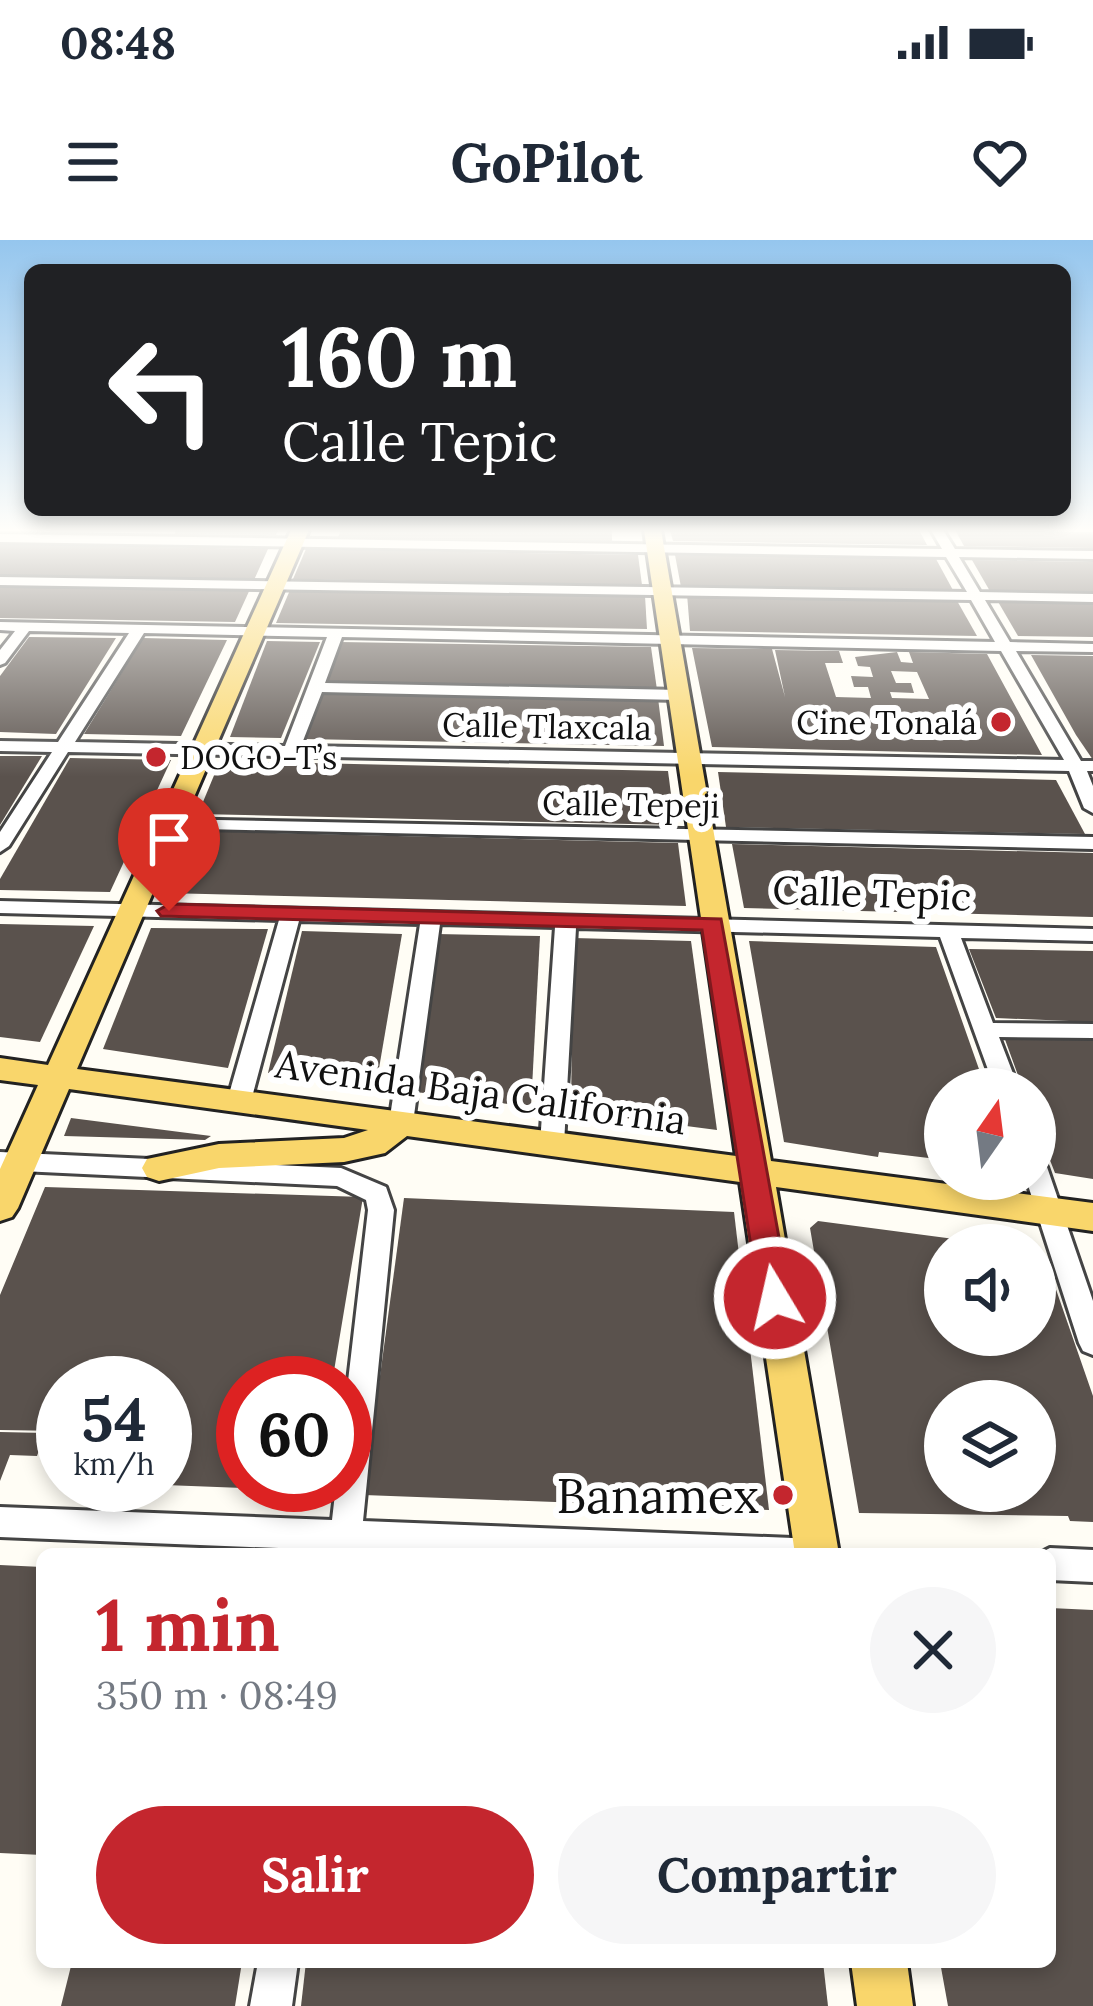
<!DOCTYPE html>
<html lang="es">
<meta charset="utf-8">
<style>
:root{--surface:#fff;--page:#f6f6f7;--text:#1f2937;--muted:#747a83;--accent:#c4262e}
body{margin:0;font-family:Lora,serif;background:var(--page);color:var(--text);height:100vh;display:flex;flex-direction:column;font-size:45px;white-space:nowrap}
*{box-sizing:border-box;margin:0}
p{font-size:39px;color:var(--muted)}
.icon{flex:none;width:66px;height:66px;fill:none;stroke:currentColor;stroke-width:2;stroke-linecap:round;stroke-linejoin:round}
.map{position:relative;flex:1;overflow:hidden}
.details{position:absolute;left:36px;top:1308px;width:1020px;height:420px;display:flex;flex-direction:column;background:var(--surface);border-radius:18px;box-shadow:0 6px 18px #0003}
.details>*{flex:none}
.banner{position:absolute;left:24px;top:24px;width:1047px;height:252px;border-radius:18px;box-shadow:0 6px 18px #0003;background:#202124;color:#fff;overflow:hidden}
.needle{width:78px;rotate:14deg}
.controls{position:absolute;left:924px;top:828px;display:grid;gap:24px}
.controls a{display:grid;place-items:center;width:132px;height:132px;border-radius:50%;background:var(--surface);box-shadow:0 6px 18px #0003;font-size:60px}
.speed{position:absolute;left:36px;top:1116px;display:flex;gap:24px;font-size:60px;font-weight:700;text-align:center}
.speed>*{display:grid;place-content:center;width:156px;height:156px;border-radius:50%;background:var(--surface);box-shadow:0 6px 18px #0003;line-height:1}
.speed small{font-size:30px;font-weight:400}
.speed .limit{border:18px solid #d22;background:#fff;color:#111}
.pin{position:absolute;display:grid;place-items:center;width:102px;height:102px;color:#fff;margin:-123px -51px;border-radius:50% 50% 50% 0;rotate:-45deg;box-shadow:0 0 12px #0007}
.pin .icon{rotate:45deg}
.me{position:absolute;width:132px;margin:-66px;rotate:351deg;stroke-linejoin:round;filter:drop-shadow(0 0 9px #0008)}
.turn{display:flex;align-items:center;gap:42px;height:252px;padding:0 60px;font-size:54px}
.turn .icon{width:156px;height:156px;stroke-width:2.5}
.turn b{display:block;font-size:84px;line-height:102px}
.round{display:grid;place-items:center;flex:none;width:126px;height:126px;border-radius:63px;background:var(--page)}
.summary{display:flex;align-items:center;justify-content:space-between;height:204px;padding:0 60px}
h1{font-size:72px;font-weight:700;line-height:90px;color:var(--accent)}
.cta{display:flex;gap:24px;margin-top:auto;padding:24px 60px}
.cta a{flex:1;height:138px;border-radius:72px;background:var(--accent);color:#fff;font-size:48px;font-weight:700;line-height:138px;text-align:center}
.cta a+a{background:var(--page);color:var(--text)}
.status{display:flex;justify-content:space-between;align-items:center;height:84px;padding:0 60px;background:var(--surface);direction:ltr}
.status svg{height:33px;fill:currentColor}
header{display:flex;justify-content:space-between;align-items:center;height:156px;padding:0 60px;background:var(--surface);font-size:54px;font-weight:700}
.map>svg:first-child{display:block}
.building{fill:#5a524d;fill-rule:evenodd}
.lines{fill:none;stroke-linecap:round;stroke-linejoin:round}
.minor-casing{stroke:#444;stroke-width:6}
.major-casing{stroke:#222;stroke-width:6}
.minor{fill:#fff;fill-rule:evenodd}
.major{fill:#f9d66b;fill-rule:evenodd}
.route{fill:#c4262e;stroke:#7f191e;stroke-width:3}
.poi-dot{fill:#c4262e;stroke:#fff;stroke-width:4.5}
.labels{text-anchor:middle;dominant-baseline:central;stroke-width:12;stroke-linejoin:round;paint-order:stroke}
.far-poi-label{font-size:33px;fill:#111;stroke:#fff;text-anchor:end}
.far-street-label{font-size:33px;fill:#111;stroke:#fff}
.street-label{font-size:39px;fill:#111;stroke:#fff}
.near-poi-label{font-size:48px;fill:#111;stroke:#fff;text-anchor:end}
</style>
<div class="status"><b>08:48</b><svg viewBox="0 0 49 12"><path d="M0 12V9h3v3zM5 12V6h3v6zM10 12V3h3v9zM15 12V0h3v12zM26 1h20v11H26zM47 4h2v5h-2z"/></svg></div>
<header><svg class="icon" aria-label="menu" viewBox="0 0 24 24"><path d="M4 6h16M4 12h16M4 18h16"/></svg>GoPilot<svg class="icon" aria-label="heart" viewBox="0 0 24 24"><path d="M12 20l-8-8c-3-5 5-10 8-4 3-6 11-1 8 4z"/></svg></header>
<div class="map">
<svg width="1093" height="1766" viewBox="0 0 1093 1766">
<rect width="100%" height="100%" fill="#fffdf5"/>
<!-- building -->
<g class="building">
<path d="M 175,290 L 278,290 L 276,295 L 175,294 Z"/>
<path d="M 341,290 L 612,290 L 612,302 L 338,297 Z"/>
<path d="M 670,290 L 919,290 L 927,305 L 673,301 Z"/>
<path d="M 955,290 L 1093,292 L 1093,308 L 964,306 Z"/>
<path d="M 0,304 L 155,307 L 268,309 L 254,340 L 0,336 Z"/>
<path d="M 306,309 L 638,315 L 642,345 L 293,339 Z"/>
<path d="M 675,315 L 936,319 L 954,352 L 686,348 L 681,347 Z"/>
<path d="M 972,320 L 1093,322 L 1093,354 L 991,353 Z"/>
<path d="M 0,342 L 251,347 L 235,382 L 0,378 Z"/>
<path d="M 290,350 L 645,356 L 647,389 L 276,383 Z"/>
<path d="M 687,354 L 956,359 L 977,396 L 690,391 Z"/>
<path d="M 997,360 L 1093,362 L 1093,397 L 1018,396 Z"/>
<path d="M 29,397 L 116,398 L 56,494 L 0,492 L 0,436 Z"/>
<path d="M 143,398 L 227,400 L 181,496 L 84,494 Z"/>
<path d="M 267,401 L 320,402 L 281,498 L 230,497 Z"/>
<path d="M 340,402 L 651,407 L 657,450 L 325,443 Z"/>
<path d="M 692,408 L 772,409 L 785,457 L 775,410 L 839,411 L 843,423 L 825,423 L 836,457 L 871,458 L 868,447 L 854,447 L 851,436 L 873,437 L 870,427 L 858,426 L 855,417 L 897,412 L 901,422 L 913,423 L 909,412 L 987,414 L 1042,515 L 712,507 ZM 891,431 L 917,432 L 929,459 L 892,458 L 890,452 L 914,453 L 911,443 L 896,443 Z"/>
<path d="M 1031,415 L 1093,416 L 1093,520 L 1076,495 Z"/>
<path d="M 322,452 L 658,458 L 664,506 L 304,499 Z"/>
<path d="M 0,516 L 42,516 L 0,585 Z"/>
<path d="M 70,518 L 171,520 L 110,652 L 0,650 L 0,639 Z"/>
<path d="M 220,521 L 668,531 L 675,585 L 198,574 Z"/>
<path d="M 718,532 L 1056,540 L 1085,594 L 726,587 Z"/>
<path d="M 192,591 L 678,603 L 686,666 L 165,653 Z"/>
<path d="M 732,604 L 1093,613 L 1093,677 L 744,668 Z"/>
<path d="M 0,684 L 94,686 L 40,802 L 0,797 Z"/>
<path d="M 151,688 L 268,689 L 228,828 L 103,809 Z"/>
<path d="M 302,691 L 402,694 L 376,846 L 268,833 Z"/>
<path d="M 437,694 L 540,696 L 531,867 L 416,852 Z"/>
<path d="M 573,698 L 691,701 L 717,890 L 571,871 Z"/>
<path d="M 749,701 L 936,707 L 986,849 L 945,849 L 945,920 L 879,912 L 878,917 L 784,902 Z"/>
<path d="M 969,709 L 1093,711 L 1093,782 L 996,778 Z"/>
<path d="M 1003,794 L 1093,796 L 1093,939 L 1055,933 L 1035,882 L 1035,849 L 1023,849 Z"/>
<path d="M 71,878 L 211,896 L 205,900 L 64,896 Z"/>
<path d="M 45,947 L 363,957 L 332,1143 L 243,1143 L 243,1248 L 165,1245 L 165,1143 L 63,1143 L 63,1191 L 0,1190 L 0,1055 Z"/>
<path d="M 404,958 L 734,972 L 769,1270 L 364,1255 Z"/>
<path d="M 818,981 L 977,1002 L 945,1005 L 945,1095 L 1035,1095 L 1035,1011 L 1043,1012 L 1093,1156 L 1093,1282 L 1070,1281 L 1068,1276 L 859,1273 L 810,988 ZM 945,1161 L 1035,1161 L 1035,1251 L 945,1251 Z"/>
<path d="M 0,1192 L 45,1193 L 37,1216 L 10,1215 L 0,1241 Z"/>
<path d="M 0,1325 L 42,1327 L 42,1615 L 0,1613 Z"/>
<path d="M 1050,1368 L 1093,1370 L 1093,1766 L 948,1766 L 940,1722 L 1050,1722 Z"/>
<path d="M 72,1722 L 242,1722 L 235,1766 L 61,1766 Z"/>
<path d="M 306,1722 L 823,1722 L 828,1766 L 301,1766 Z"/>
</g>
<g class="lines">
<defs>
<g id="minor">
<path d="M 931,290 L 943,290 L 955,309 L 1093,311 L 1093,319 L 959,317 L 980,352 L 1093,354 L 1093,362 L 985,360 L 1010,402 L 1093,404 L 1093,412 L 1016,411 L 1081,521 L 1093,521 L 1093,531 L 1087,531 L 1093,546 L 1093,573 L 1084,568 L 1069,531 L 68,512 L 9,606 L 0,612 L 0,592 L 52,512 L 0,511 L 0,501 L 58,502 L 129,393 L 29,391 L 5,423 L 0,425 L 0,410 L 15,391 L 0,390 L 0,382 L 995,402 L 971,360 L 0,345 L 0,337 L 967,352 L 946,317 L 0,302 L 0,294 L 942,309 ZM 144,393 L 327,397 L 285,506 L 75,502 ZM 342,397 L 1001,411 L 1064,520 L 301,506 L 322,452 L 680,460 L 688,455 L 680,450 L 325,443 Z"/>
<path d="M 167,579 L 1093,597 L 1093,609 L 161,588 L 158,584 Z"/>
<path d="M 0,661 L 1093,689 L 1093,701 L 961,698 L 993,783 L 1093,784 L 1093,798 L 999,797 L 1019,849 L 995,849 L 940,697 L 576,688 L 564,904 L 552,913 L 540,904 L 555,687 L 440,684 L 413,883 L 401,891 L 389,883 L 420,684 L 299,681 L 251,861 L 239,869 L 227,861 L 279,680 L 0,673 Z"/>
<path d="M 0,912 L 341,928 L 386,947 L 394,970 L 363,1281 L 817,1299 L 828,1303 L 833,1314 L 328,1314 L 328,1310 L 0,1297 L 0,1267 L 332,1280 L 336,1245 L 345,1245 L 345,1167 L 368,970 L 366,960 L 337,946 L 0,930 Z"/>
<path d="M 1035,918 L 1044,921 L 1047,927 L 1093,1061 L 1093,1115 L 1083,1111 L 1079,1103 L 1026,939 L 1035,939 Z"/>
<path d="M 1050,1308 L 1093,1310 L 1093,1342 L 1050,1340 L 1050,1314 L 1038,1314 Z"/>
<path d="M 258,1722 L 298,1722 L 292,1766 L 250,1766 Z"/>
</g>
<g id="major">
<path d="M 291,290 L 309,290 L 77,829 L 736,916 L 644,290 L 661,290 L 771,921 L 1093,963 L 1093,991 L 776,947 L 839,1314 L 795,1314 L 740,942 L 407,896 L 385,913 L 344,922 L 219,928 L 159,941 L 147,937 L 142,928 L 147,919 L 219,904 L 344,898 L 368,890 L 69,849 L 18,968 L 12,977 L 0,981 L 0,929 L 38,845 L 0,840 L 0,818 L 48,825 Z"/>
<path d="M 851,1722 L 907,1722 L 913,1766 L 857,1766 Z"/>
</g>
</defs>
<!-- minor casing -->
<use href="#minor" class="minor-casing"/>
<!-- major casing -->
<use href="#major" class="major-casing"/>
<!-- minor -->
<use href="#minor" class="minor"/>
<!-- major -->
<use href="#major" class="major"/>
</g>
<!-- sky -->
<linearGradient id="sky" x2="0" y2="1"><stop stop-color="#95c6ee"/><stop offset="0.54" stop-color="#fffefa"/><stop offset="1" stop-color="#fffefa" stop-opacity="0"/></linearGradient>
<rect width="1093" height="537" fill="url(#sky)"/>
<!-- route -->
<path class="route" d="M 169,664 L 721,679 L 790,1058 L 786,1067 L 775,1071 L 764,1067 L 759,1058 L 702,690 L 161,676 L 157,671 Z"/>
<!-- markers -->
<g class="poi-dot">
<circle cx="1001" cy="482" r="12"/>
<circle cx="156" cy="517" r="12"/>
<circle cx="783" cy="1255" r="12"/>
</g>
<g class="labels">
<!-- far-poi labels -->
<g class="far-poi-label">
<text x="977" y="482">Cine Tonalá</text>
<text x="180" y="517" text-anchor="start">DOGO-T’s</text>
</g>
<!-- far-street labels -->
<g class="far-street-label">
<text transform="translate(547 486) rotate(1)">Calle Tlaxcala</text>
<text transform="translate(631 564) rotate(1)">Calle Tepeji</text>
</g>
<!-- street labels -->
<g class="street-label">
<text transform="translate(872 653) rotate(2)">Calle Tepic</text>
<text transform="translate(481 852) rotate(8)">Avenida Baja California</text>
</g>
<!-- near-poi labels -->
<g class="near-poi-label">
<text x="759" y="1255">Banamex</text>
</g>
</g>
</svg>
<div class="controls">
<a><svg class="needle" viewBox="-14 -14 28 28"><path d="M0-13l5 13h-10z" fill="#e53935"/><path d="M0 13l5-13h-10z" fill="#747a83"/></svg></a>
<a><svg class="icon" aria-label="sound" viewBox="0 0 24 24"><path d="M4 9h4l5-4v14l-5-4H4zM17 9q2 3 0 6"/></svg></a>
<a><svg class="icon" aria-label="layers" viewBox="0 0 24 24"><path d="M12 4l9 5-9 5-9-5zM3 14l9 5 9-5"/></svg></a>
</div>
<div class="speed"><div>54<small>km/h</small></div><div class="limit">60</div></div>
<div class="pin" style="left:169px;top:671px;background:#d93025"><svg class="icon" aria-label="arrive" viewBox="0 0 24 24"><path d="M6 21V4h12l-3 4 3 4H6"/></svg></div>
<svg class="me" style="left:775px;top:1058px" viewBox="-20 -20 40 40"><circle r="17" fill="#c4262e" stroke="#fff" stroke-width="3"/><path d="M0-11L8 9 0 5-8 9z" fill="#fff"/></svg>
<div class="banner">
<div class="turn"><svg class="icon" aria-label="left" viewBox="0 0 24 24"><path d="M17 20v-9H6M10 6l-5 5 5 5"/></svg><div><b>160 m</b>Calle Tepic</div></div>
</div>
<section class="details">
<div class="summary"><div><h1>1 min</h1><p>350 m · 08:49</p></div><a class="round"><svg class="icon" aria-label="close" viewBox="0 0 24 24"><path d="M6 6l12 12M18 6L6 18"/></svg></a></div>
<div class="cta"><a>Salir</a><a>Compartir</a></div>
</section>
</div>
